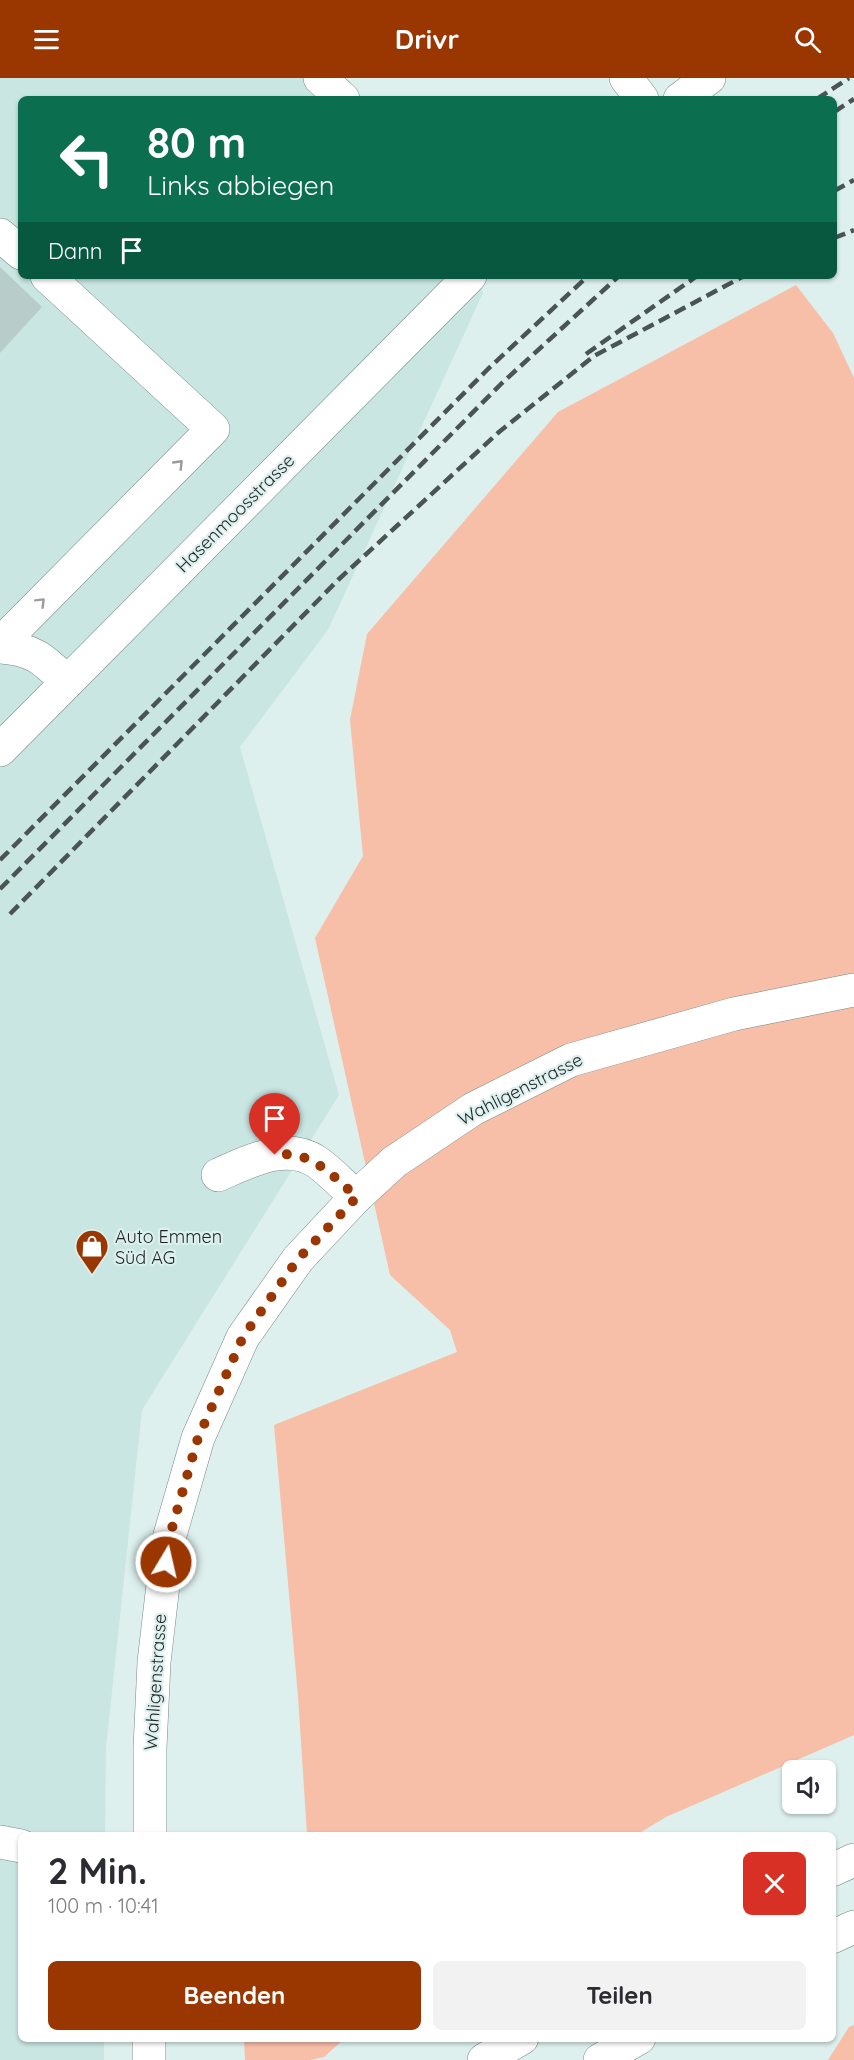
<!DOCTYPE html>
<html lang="de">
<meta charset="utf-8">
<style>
:root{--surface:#fff;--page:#f2f2f3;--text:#2b2b33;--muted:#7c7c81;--accent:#9a3600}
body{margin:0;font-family:Quicksand,sans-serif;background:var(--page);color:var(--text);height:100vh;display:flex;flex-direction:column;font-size:22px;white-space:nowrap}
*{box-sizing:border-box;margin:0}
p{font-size:20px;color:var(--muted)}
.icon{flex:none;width:33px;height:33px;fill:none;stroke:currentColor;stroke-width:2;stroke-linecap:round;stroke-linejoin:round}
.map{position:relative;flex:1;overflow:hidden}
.side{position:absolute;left:18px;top:1754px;width:818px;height:210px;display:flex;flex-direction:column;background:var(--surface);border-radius:9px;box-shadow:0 2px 4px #0004}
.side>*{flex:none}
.top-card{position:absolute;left:18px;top:18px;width:819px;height:183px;border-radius:9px;box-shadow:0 2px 4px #0004;background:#0b6e4f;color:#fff;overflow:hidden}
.tools{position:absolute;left:782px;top:1682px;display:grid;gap:12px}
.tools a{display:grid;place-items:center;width:54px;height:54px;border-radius:9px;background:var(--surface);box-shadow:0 2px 4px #0004;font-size:30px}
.pin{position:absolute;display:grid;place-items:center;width:51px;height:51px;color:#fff;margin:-62px -26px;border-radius:50% 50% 50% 0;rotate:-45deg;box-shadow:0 0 6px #0007}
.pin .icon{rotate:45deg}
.me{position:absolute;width:66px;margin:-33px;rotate:9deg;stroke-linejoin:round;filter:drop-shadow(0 0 4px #0008)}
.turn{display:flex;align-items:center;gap:21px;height:126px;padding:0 30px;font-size:27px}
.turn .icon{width:78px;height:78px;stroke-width:2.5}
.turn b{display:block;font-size:42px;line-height:51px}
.then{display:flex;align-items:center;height:57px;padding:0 30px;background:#0003;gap:12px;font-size:22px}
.round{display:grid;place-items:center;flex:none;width:63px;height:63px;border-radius:9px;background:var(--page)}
.head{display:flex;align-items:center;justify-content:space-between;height:102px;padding:0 30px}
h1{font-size:36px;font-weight:700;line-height:45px}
.action{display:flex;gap:12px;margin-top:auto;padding:12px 30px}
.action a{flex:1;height:69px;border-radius:9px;background:var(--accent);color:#fff;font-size:24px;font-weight:700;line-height:69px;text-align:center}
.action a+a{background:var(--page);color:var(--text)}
header{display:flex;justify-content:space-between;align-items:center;height:78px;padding:0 30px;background:var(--accent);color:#fff;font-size:27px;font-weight:700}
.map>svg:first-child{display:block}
.built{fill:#c9e6e3}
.green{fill:#f7bea8}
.building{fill:#b8ccc9}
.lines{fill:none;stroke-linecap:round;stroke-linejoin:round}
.minor-casing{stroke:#778987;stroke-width:34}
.highway-casing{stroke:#778987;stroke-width:34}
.minor{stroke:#fff;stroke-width:33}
.highway{stroke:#fff;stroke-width:33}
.rail{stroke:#4a5453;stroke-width:4.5;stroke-dasharray:12 6;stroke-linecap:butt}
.oneway{stroke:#999c9c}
.route{stroke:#9a3600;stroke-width:10;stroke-dasharray:0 18}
.labels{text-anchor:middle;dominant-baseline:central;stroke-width:4.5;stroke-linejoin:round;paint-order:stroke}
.street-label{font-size:18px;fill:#1d2423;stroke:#ddf0ee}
.poi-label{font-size:18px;fill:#1d2423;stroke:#ddf0ee;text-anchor:start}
</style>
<header><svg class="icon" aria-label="menu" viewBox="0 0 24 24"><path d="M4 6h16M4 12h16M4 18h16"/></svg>Drivr<svg class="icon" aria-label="search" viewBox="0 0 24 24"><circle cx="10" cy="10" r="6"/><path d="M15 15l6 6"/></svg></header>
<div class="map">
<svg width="854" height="1982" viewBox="0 0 854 1982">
<rect width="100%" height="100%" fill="#ddf0ee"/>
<!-- built -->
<path class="built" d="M 0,0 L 313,0 L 334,21 L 21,21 L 21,198 L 477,198 L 483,215 L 328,552 L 240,669 L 339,1017 L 142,1332 L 106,1670 L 105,1756 L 21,1756 L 21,1960 L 104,1961 L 104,1982 L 0,1982 Z"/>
<!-- green -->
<g class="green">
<path d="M 796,207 L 833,255 L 854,300 L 854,1657 L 666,1739 L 638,1756 L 307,1756 L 298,1618 L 274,1347 L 457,1274 L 450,1252 L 390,1197 L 315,860 L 363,778 L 350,642 L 367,556 L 558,334 Z"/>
<path d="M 854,1947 L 854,1982 L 828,1982 L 849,1949 Z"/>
<path d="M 244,1961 L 244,1960 L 344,1961 L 324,1979 L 310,1982 L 245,1982 Z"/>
</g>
<!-- building -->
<path class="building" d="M 0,189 L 42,229 L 0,275 Z"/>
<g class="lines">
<defs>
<g id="minor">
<path d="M 320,0 L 343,21"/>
<path d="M 626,0 L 642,21"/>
<path d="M 680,21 L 709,0"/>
<path d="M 0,157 L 21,175"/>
<path d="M 0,566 L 213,351 L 47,198"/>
<path d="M 0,569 C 34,571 44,582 67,604"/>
<path d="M 0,672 L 470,198"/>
<path d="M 218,1097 C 248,1084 286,1063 317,1084 C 331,1094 344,1108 356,1119"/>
<path d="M 150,1756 L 150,1670 L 154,1584 L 168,1464 L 198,1360 L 243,1259 L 298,1181 L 356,1119 L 394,1084 L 473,1031 L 571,982 L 734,936 L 854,912"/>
<path d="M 0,1764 L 21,1768"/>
<path d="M 149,1982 L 149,1960"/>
</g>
<g id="highway">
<path d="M 832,1792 L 854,1782"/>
<path d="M 832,1859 L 854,1849"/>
<path d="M 484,1982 L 522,1960"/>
<path d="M 600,1982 L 639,1960"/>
</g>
</defs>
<!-- minor casing -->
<use href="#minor" class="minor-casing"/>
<!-- highway casing -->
<use href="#highway" class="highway-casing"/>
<!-- minor -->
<use href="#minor" class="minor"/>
<!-- highway -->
<use href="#highway" class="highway"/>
<!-- rail -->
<g class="rail">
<path d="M 817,21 L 849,0"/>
<path d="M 834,34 L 854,21"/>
<path d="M 834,113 L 854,102"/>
<path d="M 834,160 L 854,152"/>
<path d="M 586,276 L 697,198"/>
<path d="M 0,782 L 488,291 L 588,198"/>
<path d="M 0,811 L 502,305 L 619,198"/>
<path d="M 10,836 L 338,502 L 499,354 L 594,278 L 744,198"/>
</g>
</g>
<!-- one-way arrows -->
<defs><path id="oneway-chevron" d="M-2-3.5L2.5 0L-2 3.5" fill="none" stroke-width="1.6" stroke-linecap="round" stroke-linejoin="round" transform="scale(1.5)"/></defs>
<g class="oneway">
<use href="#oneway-chevron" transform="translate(179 386) rotate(-46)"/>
<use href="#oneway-chevron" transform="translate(41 524) rotate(-45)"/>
</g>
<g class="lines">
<!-- route -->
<path class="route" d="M 166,1484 L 168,1464 L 198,1360 L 243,1259 L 298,1181 L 357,1119 C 330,1096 312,1072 275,1077"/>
</g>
<!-- icons -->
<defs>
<symbol id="shop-pin" viewBox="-11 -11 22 30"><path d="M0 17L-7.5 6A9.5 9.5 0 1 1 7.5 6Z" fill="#9a3600" stroke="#ddf0ee"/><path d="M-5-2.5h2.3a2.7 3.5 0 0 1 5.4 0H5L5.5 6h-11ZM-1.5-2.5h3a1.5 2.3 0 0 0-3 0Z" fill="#fff"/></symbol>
</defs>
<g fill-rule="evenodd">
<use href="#shop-pin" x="73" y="1149" width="38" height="52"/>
</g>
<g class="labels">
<!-- street labels -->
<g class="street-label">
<text transform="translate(235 435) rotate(-45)">Hasenmoosstrasse</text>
<text transform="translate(520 1011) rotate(-27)">Wahligenstrasse</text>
<text transform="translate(155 1604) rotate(-86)">Wahligenstrasse</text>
</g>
<!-- poi labels -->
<g class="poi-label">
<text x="115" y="1158">Auto Emmen<tspan x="115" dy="21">Süd AG</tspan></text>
</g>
</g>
</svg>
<div class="tools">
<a><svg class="icon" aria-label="sound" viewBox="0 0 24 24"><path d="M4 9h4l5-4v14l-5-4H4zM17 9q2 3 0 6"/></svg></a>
</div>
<div class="pin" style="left:275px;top:1077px;background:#d93025"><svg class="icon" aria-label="arrive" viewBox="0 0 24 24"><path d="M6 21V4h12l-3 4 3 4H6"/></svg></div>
<svg class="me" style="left:166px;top:1484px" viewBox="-20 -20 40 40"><circle r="17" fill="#9a3600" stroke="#fff" stroke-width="3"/><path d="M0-11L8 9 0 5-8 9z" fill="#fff"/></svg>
<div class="top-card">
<div class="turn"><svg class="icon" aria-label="left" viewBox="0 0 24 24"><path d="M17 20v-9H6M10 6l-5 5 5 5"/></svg><div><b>80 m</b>Links abbiegen</div></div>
<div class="then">Dann<svg class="icon" aria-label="arrive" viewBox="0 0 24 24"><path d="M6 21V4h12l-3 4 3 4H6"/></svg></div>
</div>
<section class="side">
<div class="head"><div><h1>2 Min.</h1><p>100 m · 10:41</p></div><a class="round" style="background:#d93025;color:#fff"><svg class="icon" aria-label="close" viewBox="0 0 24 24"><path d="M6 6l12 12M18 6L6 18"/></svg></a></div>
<div class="action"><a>Beenden</a><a>Teilen</a></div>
</section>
</div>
